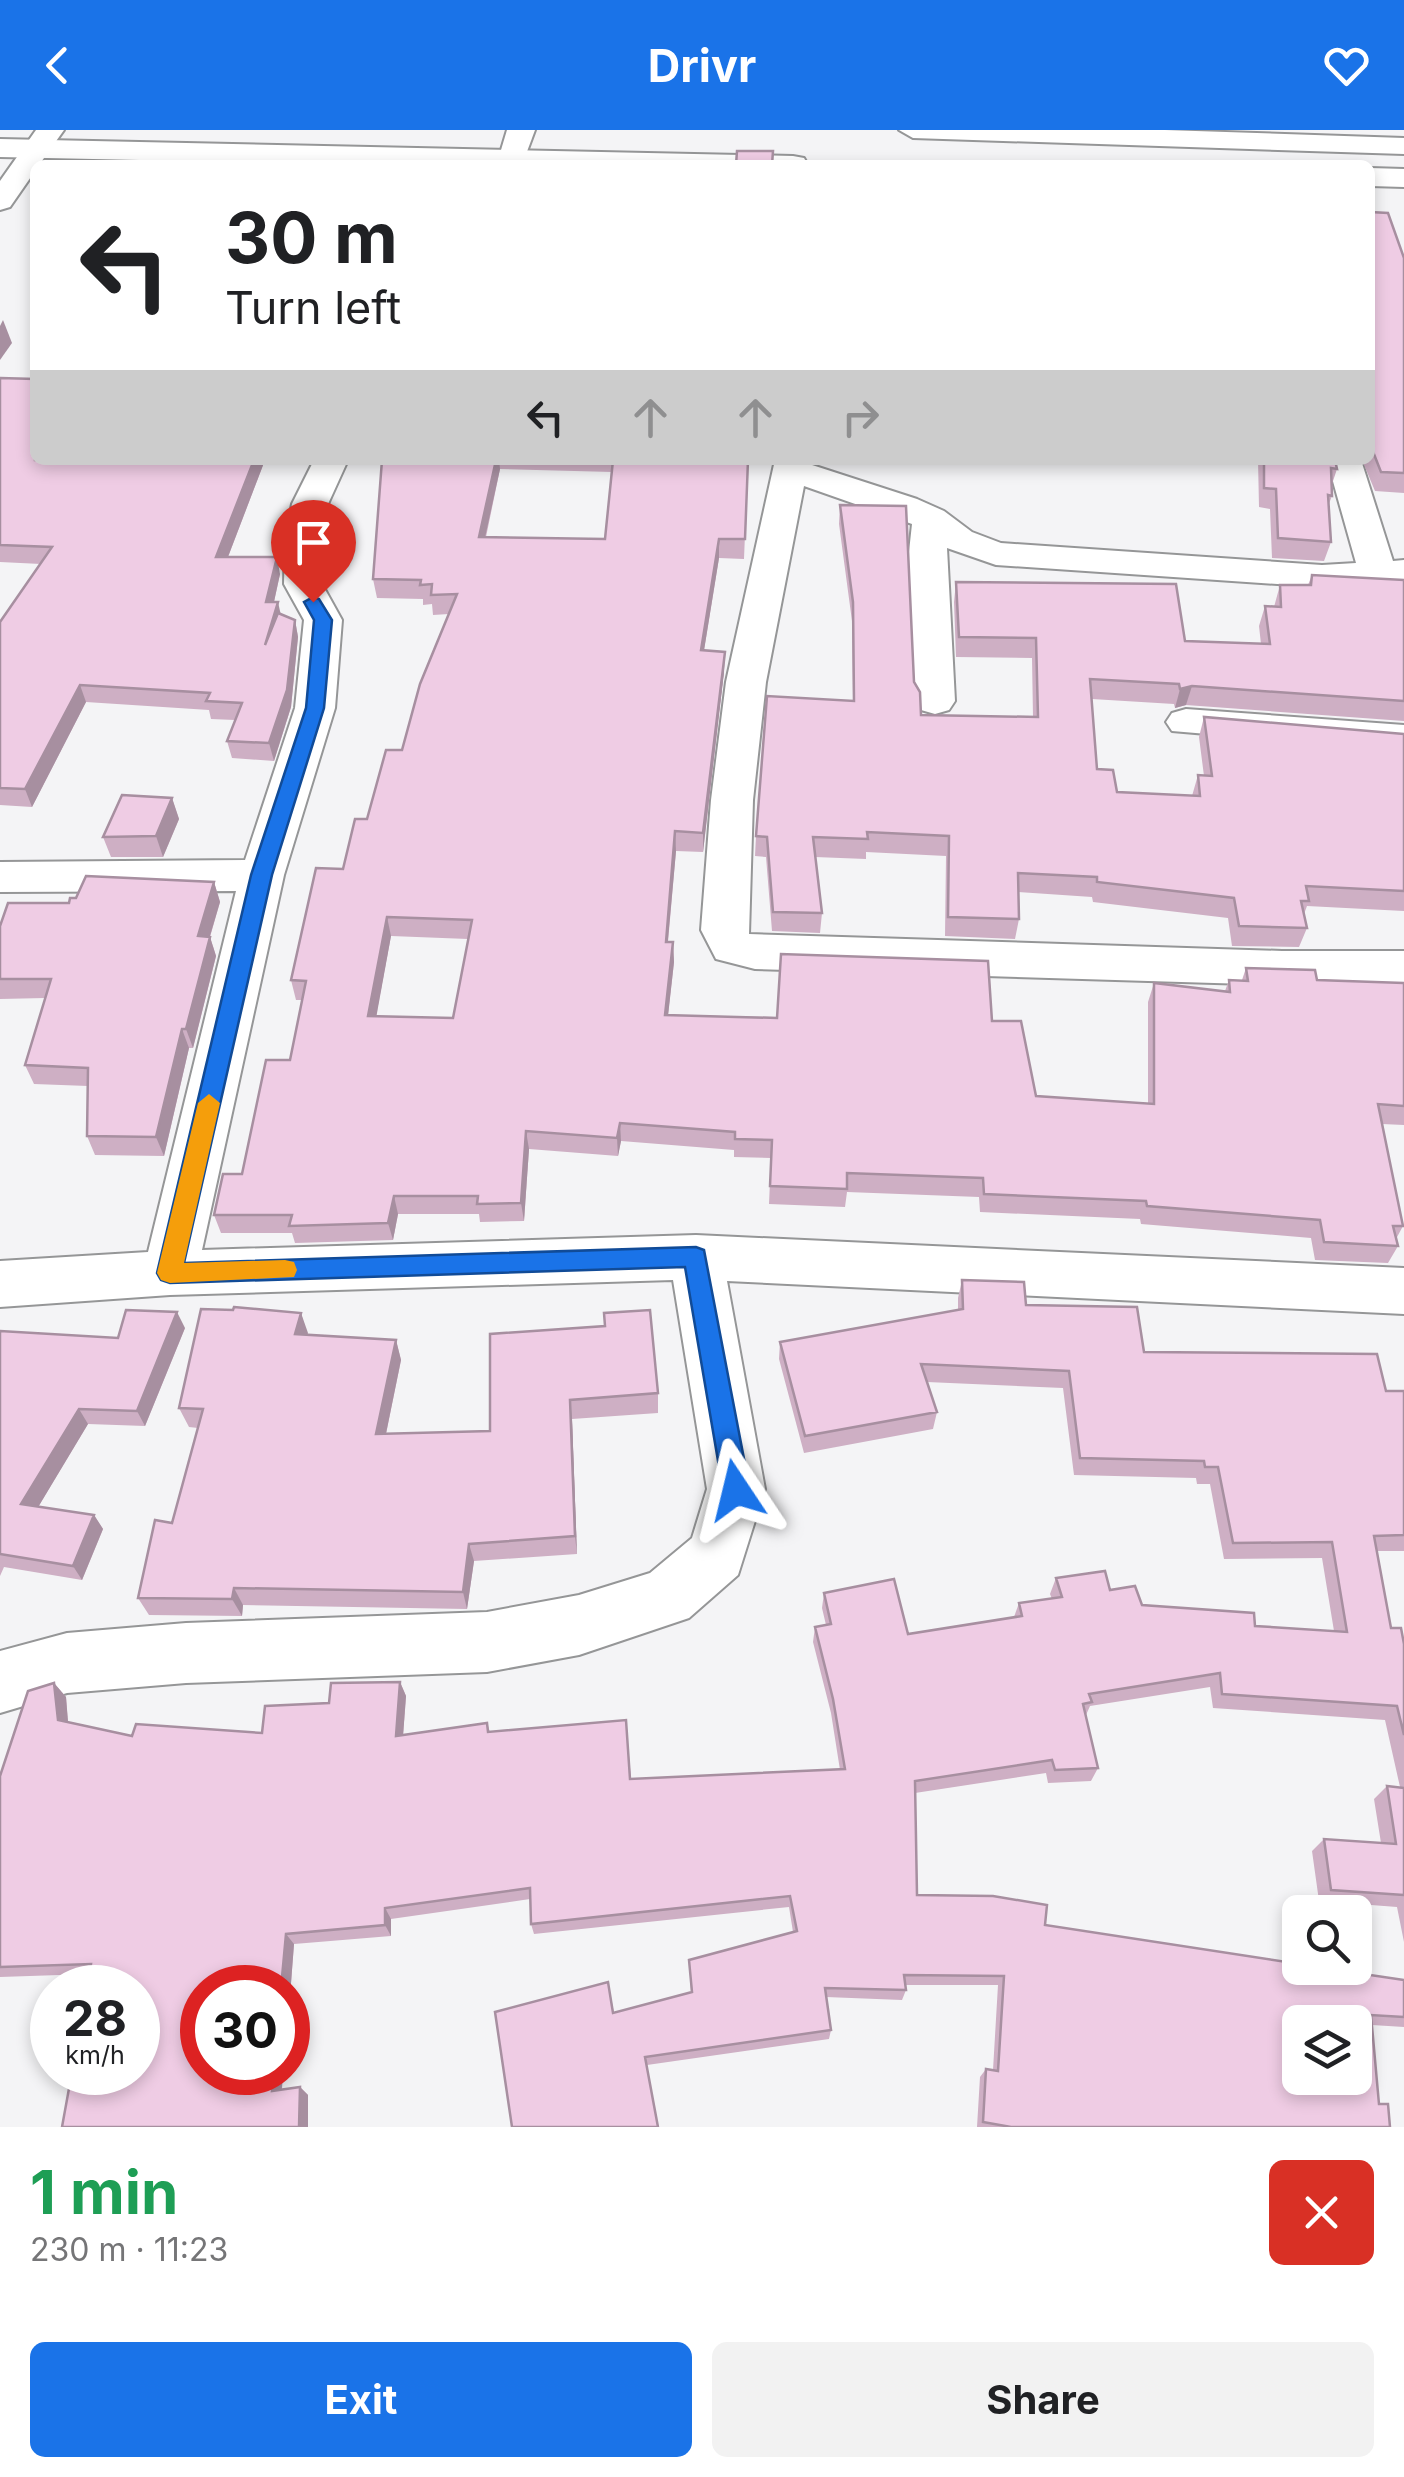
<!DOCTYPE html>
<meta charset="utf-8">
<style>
:root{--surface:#fff;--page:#f2f2f2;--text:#202124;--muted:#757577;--accent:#1a73e8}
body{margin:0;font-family:Inter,sans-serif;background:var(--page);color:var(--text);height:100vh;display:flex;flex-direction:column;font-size:38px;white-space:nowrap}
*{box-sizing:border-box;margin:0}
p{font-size:32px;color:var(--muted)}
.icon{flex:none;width:55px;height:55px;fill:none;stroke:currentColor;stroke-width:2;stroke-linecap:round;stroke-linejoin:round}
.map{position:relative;height:1997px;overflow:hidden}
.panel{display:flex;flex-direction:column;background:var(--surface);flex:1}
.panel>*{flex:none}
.banner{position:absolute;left:30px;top:30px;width:1345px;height:305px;border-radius:15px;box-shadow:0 5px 15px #0003;background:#fff;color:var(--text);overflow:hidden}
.fabs{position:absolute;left:1282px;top:1765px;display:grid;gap:20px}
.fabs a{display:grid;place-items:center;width:90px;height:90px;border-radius:15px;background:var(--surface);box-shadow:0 5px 15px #0003;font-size:50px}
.speed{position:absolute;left:30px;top:1835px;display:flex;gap:20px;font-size:50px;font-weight:700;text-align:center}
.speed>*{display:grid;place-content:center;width:130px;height:130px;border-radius:50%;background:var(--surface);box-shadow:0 5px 15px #0003;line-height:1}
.speed small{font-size:25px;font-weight:400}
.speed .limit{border:15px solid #d22;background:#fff;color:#111}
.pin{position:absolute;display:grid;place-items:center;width:85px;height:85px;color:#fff;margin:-102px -42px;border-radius:50% 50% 50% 0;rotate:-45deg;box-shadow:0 0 10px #0007}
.pin .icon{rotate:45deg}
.me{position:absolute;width:110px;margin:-55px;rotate:350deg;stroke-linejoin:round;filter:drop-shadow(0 0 8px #0008)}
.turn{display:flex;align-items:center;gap:35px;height:210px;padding:0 30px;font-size:45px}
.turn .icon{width:130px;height:130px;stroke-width:2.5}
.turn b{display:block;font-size:70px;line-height:85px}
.lanes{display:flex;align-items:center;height:95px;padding:0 30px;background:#0003;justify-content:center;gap:50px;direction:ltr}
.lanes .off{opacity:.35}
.round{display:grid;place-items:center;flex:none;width:105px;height:105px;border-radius:15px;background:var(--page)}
.headline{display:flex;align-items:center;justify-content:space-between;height:170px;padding:0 30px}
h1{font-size:60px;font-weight:700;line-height:75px;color:#1e9e55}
.cta{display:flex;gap:20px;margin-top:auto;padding:20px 30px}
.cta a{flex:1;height:115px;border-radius:15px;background:var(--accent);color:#fff;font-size:40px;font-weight:700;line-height:115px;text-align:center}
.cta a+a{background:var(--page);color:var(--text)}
header{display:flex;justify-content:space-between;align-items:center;height:130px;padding:0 30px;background:var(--accent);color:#fff;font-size:45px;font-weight:700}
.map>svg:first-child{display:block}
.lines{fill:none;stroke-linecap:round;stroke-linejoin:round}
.minor-casing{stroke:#959697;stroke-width:4}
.highway-casing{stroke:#959697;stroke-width:4}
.minor{fill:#fff;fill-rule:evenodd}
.highway{fill:#fff;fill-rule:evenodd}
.wall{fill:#ceafc4;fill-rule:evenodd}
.shaded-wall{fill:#a78fa0}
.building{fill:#efcce4;stroke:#a78fa0;stroke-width:2.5;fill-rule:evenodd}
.route{fill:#1a73e8;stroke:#114b97;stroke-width:2.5}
.slow{fill:#f59e0b}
</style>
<header><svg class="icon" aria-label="back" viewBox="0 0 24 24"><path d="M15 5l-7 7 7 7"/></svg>Drivr<svg class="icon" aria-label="heart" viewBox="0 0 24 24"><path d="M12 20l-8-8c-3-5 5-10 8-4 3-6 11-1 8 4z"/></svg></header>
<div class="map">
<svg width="1404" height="1997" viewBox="0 0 1404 1997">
<rect width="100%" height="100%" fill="#f4f4f6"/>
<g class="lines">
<defs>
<g id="minor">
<path d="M 36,0 L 64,0 L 39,35 L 35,35 L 35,41 L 10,77 L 0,80 L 0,51 Z"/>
<path d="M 507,0 L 535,0 L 522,35 L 502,35 L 498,30 Z"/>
<path d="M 899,0 L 1165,0 L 1404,8 L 1404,24 L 913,8 Z"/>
<path d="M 314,330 L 348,330 L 328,374 L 321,408 L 322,454 L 342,490 L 335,578 L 284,745 L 202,1120 L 696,1105 L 1404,1138 L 1404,1184 L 727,1151 L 765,1359 L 738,1445 L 689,1488 L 579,1525 L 487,1542 L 186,1553 L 67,1563 L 0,1583 L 0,1521 L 67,1503 L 186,1493 L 487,1482 L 579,1465 L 650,1443 L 692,1408 L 707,1359 L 673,1150 L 170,1165 L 0,1177 L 0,1131 L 148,1122 L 236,761 L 0,762 L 0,732 L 245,730 L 295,578 L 304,490 L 284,454 L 285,408 L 292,374 Z"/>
<path d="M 775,330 L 809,330 L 809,334 L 917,369 L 944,381 L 972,402 L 1001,413 L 1322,435 L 1356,433 L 1327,330 L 1361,330 L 1393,431 L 1404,430 L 1404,452 L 1322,457 L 996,435 L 947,418 L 955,571 L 949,580 L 935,584 L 921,580 L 915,571 L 908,431 L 912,394 L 804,356 L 766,552 L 753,670 L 749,804 L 1282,821 L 1404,821 L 1404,855 L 1282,855 L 755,839 L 716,829 L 701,800 L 711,670 L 726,552 Z"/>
<path d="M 1186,579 L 1404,595 L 1404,621 L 1172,601 L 1166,592 L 1172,583 Z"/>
</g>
<g id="highway">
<path d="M 0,9 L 793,26 L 804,28 L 808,35 L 365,35 L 0,27 Z"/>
<path d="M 1370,38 L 1404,39 L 1404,57 L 1370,56 Z"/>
</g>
</defs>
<!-- minor casing -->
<use href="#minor" class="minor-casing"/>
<!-- highway casing -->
<use href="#highway" class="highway-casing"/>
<!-- minor -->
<use href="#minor" class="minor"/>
<!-- highway -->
<use href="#highway" class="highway"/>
</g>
<!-- wall -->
<g class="wall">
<path d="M 1370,82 L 1404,128 L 1404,363 L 1375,361 L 1362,330 L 1370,330 Z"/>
<path d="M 0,248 L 35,330 L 265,330 L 228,427 L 280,444 L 274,472 L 281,485 L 295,490 L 298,507 L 291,577 L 274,631 L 232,628 L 227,611 L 235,590 L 211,589 L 209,580 L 86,572 L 32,677 L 0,675 L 0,492 L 41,434 L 0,432 Z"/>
<path d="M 382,330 L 748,330 L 744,429 L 719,428 L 704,520 L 724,542 L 703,722 L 676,721 L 668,812 L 673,812 L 674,832 L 668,885 L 992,891 L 1036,966 L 1148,973 L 1148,872 L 1154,853 L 1225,861 L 1229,850 L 1242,850 L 1246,838 L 1317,850 L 1404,853 L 1404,995 L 1382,994 L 1403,1096 L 1396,1109 L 1398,1116 L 1388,1133 L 1315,1130 L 1311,1108 L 1141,1094 L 1140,1089 L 980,1082 L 979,1067 L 847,1062 L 845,1077 L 769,1074 L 771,1028 L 734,1027 L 734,1020 L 621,1011 L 618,1026 L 529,1019 L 524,1091 L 480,1092 L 479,1084 L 398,1084 L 393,1110 L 295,1113 L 292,1103 L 221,1103 L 214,1085 L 242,1044 L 290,930 L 302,870 L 296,870 L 291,850 L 367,689 L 402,620 L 449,484 L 433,485 L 432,474 L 423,475 L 423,469 L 377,468 L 373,449 ZM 500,339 L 612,342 L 605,409 L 486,407 ZM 391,806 L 468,809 L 453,888 L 376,886 Z"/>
<path d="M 1258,330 L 1335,330 L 1337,339 L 1331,357 L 1332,366 L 1328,376 L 1331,412 L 1324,431 L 1272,428 L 1270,379 L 1259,377 Z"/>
<path d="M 840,375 L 914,552 L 921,585 L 1033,587 L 1032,528 L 956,527 L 954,472 L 956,452 L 1185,511 L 1261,514 L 1259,496 L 1265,476 L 1274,477 L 1280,455 L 1308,455 L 1312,445 L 1404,450 L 1404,591 L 1186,575 L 1175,578 L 1174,574 L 1092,569 L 1097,639 L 1117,662 L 1192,666 L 1198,645 L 1204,646 L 1199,607 L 1204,587 L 1404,604 L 1404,781 L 1307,776 L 1304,784 L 1307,798 L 1299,817 L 1232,816 L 1228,788 L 1093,772 L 1092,767 L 1018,762 L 1019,789 L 1015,809 L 945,806 L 946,726 L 866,722 L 866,729 L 815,727 L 822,783 L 820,803 L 772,801 L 766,727 L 755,726 L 756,706 L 853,571 L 852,491 L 839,394 Z"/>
<path d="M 172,668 L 179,689 L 163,727 L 111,727 L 103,707 Z"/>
<path d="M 214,752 L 220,772 L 210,807 L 216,826 L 193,918 L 189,918 L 164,1026 L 95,1025 L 87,1006 L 88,956 L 34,954 L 25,935 L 45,868 L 0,869 L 0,796 L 69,773 Z"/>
<path d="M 962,1150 L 1024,1152 L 1026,1175 L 1137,1177 L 1144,1222 L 1377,1224 L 1386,1261 L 1404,1261 L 1404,1421 L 1377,1421 L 1391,1498 L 1401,1498 L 1404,1514 L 1404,1812 L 1397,1777 L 1319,1771 L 1312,1721 L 1324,1709 L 1381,1713 L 1374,1669 L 1387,1656 L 1400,1657 L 1385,1590 L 1213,1578 L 1210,1557 L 1090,1576 L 1086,1585 L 1098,1638 L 1091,1651 L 1048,1653 L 1046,1643 L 915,1663 L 917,1765 L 993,1766 L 1047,1775 L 1045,1795 L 1300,1834 L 1300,1838 L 1322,1838 L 1404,1850 L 1404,1897 L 1372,1895 L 1379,1974 L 1388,1974 L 1390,1997 L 977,1997 L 980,1947 L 986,1939 L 993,1940 L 998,1855 L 905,1855 L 906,1860 L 902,1870 L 826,1867 L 831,1900 L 829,1909 L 647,1935 L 658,1997 L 512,1997 L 495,1882 L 608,1852 L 614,1883 L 691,1862 L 689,1830 L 793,1802 L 789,1777 L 534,1804 L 531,1794 L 530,1769 L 391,1789 L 391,1806 L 294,1814 L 288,1892 L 288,1858 L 202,1858 L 202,1942 L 283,1942 L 282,1960 L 300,1957 L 308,1965 L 308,1997 L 62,1997 L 72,1942 L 138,1942 L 138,1858 L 87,1858 L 89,1844 L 0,1847 L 0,1646 L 28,1561 L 54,1553 L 66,1567 L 68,1593 L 132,1606 L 136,1594 L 262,1603 L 265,1576 L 329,1573 L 331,1553 L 400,1552 L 406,1566 L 403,1605 L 487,1593 L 490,1602 L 626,1590 L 631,1649 L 840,1640 L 831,1583 L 813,1512 L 815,1497 L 826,1495 L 822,1478 L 824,1463 L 894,1449 L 908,1504 L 1014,1487 L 1019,1473 L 1052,1469 L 1050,1464 L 1056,1448 L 1105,1441 L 1110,1460 L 1135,1456 L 1142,1475 L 1254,1483 L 1255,1496 L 1334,1501 L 1322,1428 L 1224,1429 L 1210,1354 L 1197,1354 L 1196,1348 L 1074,1345 L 1063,1258 L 927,1252 L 937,1282 L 933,1299 L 804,1323 L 779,1229 L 780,1212 L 958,1180 L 958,1168 ZM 1300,1892 L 1355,1892 L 1355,1948 L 1300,1948 Z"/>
<path d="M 301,1183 L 307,1205 L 396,1210 L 401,1230 L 386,1304 L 490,1301 L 490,1204 L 658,1263 L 658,1283 L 572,1289 L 577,1424 L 474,1431 L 467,1479 L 243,1475 L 242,1486 L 149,1485 L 138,1468 L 172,1393 L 198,1298 L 189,1297 L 179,1278 Z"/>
<path d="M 185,1198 L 145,1296 L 88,1294 L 38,1377 L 94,1385 L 103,1399 L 82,1450 L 4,1437 L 0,1446 L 0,1201 L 118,1208 Z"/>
</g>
<!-- shaded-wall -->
<g class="shaded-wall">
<path d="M 3,190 L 12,213 L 0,230 L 0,196 Z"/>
<path d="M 254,330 L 265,330 L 221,445 L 216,427 Z"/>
<path d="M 496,330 L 499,330 L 500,339 L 481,426 L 479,407 Z"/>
<path d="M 719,409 L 719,428 L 701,539 L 701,520 Z"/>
<path d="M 277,427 L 280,444 L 270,490 L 266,472 Z"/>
<path d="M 278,472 L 282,490 L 265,515 Z"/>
<path d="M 295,490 L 298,507 L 291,577 L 274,631 L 269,613 Z"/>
<path d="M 725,522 L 724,542 L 703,722 L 703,703 Z"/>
<path d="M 80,555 L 86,572 L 32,677 L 25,659 Z"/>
<path d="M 1192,556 L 1186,575 L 1175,578 L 1180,559 Z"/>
<path d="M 172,668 L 179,689 L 163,727 L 156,706 Z"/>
<path d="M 675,701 L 676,721 L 666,831 L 666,812 Z"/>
<path d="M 214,752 L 220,772 L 204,826 L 198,806 Z"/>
<path d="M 387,787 L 391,806 L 373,905 L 368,886 Z"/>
<path d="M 210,807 L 216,826 L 193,918 L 186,899 Z"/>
<path d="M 673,812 L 674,832 L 666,904 L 665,885 Z"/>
<path d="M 182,899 L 189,918 L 164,1026 L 156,1007 Z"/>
<path d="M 620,993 L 621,1011 L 618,1026 L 617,1008 Z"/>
<path d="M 526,1001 L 529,1019 L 524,1091 L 521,1073 Z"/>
<path d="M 394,1066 L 398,1084 L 393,1110 L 388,1093 Z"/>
<path d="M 177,1182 L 185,1198 L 145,1296 L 137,1281 Z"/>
<path d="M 301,1183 L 308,1203 L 302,1224 L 295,1204 Z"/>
<path d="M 396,1210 L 401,1230 L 382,1323 L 376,1304 Z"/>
<path d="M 570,1270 L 572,1289 L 577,1424 L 575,1406 Z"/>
<path d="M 79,1279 L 88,1294 L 31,1389 L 21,1374 Z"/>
<path d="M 94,1385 L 103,1399 L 82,1450 L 73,1436 Z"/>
<path d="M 469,1414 L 474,1431 L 467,1479 L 463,1462 Z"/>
<path d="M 234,1458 L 243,1475 L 242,1486 L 232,1469 Z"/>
<path d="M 400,1552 L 406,1566 L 402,1620 L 396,1606 Z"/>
<path d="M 54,1553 L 66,1567 L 69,1604 L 58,1590 Z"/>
<path d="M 385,1778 L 391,1789 L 391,1806 L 385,1795 Z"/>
<path d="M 286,1804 L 294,1814 L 288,1892 L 288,1858 L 281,1858 Z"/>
<path d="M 274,1942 L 283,1942 L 281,1969 L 272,1961 Z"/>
<path d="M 300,1957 L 308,1965 L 308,1997 L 299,1997 Z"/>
</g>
<!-- building -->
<g class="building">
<path d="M 737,21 L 773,21 L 772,35 L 736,35 Z"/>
<path d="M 1370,82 L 1388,83 L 1404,128 L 1404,343 L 1381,342 L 1370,314 Z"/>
<path d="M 0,248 L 35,249 L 35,330 L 254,330 L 216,427 L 277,427 L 266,472 L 278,472 L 265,515 L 278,483 L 295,490 L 287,560 L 269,613 L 227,611 L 242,573 L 206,571 L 210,563 L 80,555 L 25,659 L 0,658 L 0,492 L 52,417 L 0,415 Z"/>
<path d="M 382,330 L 496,330 L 479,407 L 605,409 L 613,330 L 748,330 L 745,409 L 719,409 L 701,520 L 725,522 L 703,703 L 675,701 L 666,812 L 673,812 L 665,885 L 777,888 L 781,824 L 988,831 L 992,891 L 1021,891 L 1036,966 L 1154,974 L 1154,853 L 1230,862 L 1229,850 L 1248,851 L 1246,838 L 1315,840 L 1317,850 L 1404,853 L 1404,976 L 1378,974 L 1403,1096 L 1393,1096 L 1398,1116 L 1324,1112 L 1320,1090 L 1147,1076 L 1146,1071 L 984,1064 L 983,1048 L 847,1043 L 847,1059 L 770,1056 L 772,1010 L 735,1009 L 735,1002 L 620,993 L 617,1008 L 526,1001 L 521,1073 L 477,1074 L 478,1066 L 394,1066 L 388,1093 L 289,1096 L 292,1085 L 214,1085 L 223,1044 L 242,1044 L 266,930 L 290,930 L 306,851 L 291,850 L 316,738 L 343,739 L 355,689 L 367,689 L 386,620 L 402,620 L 420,554 L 457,464 L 431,465 L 432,454 L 420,455 L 421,450 L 373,449 ZM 387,787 L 472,790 L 453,888 L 368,886 Z"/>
<path d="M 1264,330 L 1335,330 L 1337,339 L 1331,338 L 1332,366 L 1328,365 L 1331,412 L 1278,408 L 1276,359 L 1264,358 Z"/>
<path d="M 840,375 L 906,376 L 914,552 L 920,562 L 921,585 L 1038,587 L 1036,508 L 959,507 L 956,452 L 1176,454 L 1185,511 L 1270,514 L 1265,476 L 1281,477 L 1280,455 L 1311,455 L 1312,445 L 1404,450 L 1404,571 L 1192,556 L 1180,559 L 1179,554 L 1090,549 L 1097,639 L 1113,640 L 1117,662 L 1200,666 L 1198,645 L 1212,646 L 1204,587 L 1404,604 L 1404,761 L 1306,756 L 1309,771 L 1301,771 L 1307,798 L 1239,796 L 1234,768 L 1097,752 L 1097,747 L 1018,743 L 1019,789 L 948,787 L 949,706 L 867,702 L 868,709 L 813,707 L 822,783 L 773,782 L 767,707 L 756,706 L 767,566 L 854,571 L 853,472 Z"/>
<path d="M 122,665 L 172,668 L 156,706 L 103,707 Z"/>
<path d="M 86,746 L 214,752 L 198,806 L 210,807 L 186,899 L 182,899 L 156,1007 L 87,1006 L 88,938 L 25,935 L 51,849 L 0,849 L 0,796 L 8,773 L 69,773 L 70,768 L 76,768 Z"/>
<path d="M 962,1150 L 1024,1152 L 1026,1175 L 1137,1177 L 1144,1222 L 1377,1224 L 1386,1261 L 1404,1261 L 1404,1405 L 1374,1406 L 1391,1498 L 1401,1498 L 1404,1514 L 1404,1605 L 1397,1576 L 1222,1564 L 1220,1543 L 1089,1564 L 1092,1572 L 1083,1574 L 1098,1638 L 1055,1640 L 1052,1630 L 915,1651 L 917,1765 L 993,1766 L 1047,1775 L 1045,1795 L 1300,1834 L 1300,1838 L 1323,1838 L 1404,1850 L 1404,1887 L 1371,1885 L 1379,1974 L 1388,1974 L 1390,1997 L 1011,1997 L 983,1992 L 986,1939 L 998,1941 L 1004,1846 L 904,1845 L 906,1860 L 825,1858 L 831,1900 L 645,1927 L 658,1997 L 512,1997 L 495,1882 L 608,1852 L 613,1883 L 692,1862 L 689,1830 L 797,1801 L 790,1766 L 531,1794 L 530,1758 L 385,1778 L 385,1795 L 286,1804 L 281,1858 L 202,1858 L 202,1942 L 274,1942 L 272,1961 L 300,1957 L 299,1997 L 62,1997 L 72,1942 L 138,1942 L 138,1858 L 87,1858 L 91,1834 L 0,1837 L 0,1646 L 28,1561 L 54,1553 L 58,1590 L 132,1606 L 136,1594 L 262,1603 L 265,1576 L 329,1573 L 331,1553 L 400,1552 L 396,1606 L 487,1593 L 488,1602 L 626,1590 L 630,1649 L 845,1639 L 833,1569 L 815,1497 L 831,1494 L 824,1463 L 894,1449 L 908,1504 L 1022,1486 L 1019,1473 L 1062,1467 L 1056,1448 L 1105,1441 L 1110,1460 L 1135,1456 L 1142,1475 L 1254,1483 L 1255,1496 L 1347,1502 L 1332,1412 L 1233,1413 L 1218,1337 L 1205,1337 L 1204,1331 L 1080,1328 L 1069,1241 L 921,1234 L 937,1282 L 805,1306 L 780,1212 L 963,1179 ZM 1300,1892 L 1355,1892 L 1355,1948 L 1300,1948 Z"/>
<path d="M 234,1177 L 301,1183 L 295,1204 L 396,1210 L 376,1304 L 490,1301 L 490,1204 L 605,1196 L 604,1183 L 650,1180 L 658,1263 L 570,1270 L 575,1406 L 469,1414 L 463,1462 L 234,1458 L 232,1469 L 138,1468 L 155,1390 L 172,1393 L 203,1279 L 179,1278 L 201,1179 L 233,1180 Z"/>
<path d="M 126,1180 L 177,1182 L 137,1281 L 79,1279 L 21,1374 L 94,1385 L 73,1436 L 0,1424 L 0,1201 L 118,1208 Z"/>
<path d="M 1387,1656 L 1404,1658 L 1404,1765 L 1331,1760 L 1324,1709 L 1396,1714 Z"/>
</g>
<!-- route -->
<path class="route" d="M 313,467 L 319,469 L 332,490 L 324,578 L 272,745 L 184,1133 L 696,1117 L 704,1120 L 750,1360 L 746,1368 L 736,1372 L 727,1368 L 723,1360 L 685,1137 L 170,1153 L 161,1150 L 157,1143 L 251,745 L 306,578 L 314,490 L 304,472 Z"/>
<!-- slow -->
<path class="slow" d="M 209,964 L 220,973 L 184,1133 L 285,1130 L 294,1132 L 297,1140 L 294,1147 L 170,1153 L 161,1150 L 157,1143 L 198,973 Z"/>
</svg>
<div class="fabs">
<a><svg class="icon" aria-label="search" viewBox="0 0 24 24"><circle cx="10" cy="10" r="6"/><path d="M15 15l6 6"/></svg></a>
<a><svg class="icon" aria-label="layers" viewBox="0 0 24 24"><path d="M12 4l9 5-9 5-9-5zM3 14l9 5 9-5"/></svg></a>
</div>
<div class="speed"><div>28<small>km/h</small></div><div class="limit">30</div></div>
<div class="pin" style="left:313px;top:472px;background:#d93025"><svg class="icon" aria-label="arrive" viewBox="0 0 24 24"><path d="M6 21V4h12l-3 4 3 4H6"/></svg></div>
<svg class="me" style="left:736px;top:1360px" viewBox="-20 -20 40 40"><path d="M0-17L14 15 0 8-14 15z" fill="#1a73e8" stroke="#fff" stroke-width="4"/></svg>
<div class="banner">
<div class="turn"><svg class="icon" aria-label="left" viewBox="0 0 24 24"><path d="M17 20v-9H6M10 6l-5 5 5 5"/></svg><div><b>30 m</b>Turn left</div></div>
<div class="lanes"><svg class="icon" aria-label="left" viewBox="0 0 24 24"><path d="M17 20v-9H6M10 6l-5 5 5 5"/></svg><svg class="icon off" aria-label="ahead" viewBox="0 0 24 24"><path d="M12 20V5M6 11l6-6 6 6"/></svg><svg class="icon off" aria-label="ahead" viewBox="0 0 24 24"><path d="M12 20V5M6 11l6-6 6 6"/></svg><svg class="icon off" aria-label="right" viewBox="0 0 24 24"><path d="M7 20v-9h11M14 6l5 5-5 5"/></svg></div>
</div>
</div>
<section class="panel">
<div class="headline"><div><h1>1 min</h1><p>230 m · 11:23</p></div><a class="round" style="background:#d93025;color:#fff"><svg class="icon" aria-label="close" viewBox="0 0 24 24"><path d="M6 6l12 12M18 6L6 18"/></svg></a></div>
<div class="cta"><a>Exit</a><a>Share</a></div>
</section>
